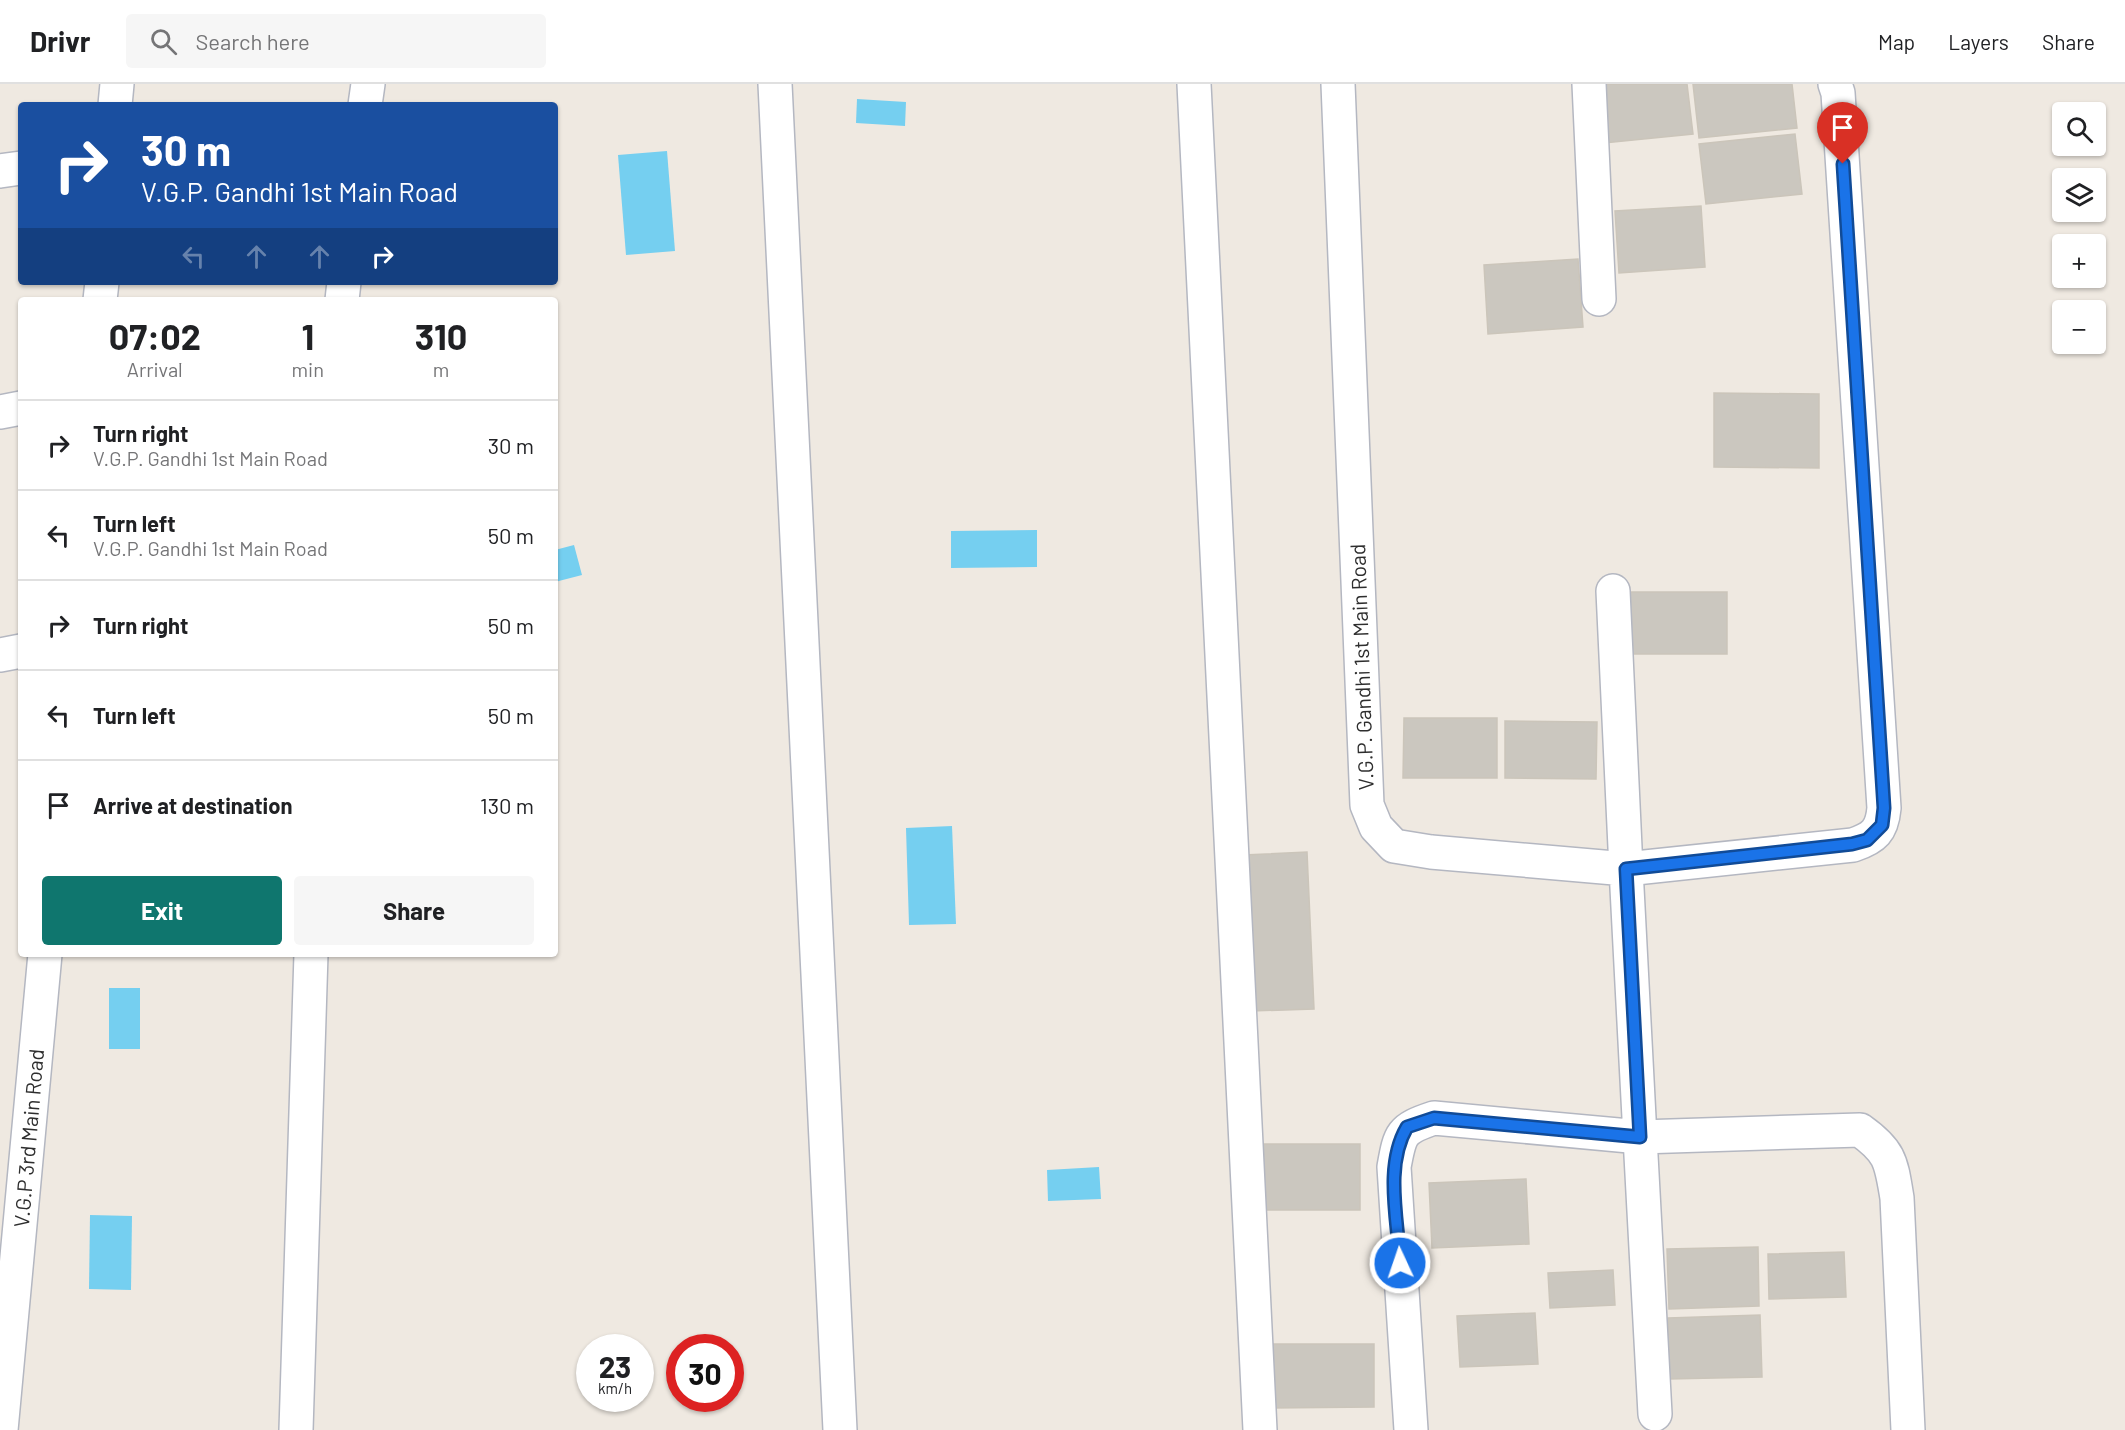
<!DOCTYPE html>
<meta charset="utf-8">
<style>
:root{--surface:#fff;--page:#f6f6f6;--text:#202124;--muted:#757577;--line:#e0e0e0;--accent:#0f766e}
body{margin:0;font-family:Barlow,sans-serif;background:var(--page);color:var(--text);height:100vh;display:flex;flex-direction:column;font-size:22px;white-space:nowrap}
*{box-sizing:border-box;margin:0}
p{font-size:20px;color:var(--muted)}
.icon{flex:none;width:33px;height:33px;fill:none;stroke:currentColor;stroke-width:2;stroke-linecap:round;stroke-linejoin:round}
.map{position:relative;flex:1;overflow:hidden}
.panel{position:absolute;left:18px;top:213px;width:540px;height:660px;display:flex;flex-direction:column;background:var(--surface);border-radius:6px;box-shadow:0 2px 4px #0004}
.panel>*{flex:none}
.top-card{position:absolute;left:18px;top:18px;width:540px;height:183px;border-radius:6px;box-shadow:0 2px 4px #0004;background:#1a4fa0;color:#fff;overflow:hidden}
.fabs{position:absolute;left:2052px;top:18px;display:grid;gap:12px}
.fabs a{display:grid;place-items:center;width:54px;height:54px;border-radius:6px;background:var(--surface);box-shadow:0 2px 4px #0004;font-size:30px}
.speed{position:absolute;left:576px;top:1250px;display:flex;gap:12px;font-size:30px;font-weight:700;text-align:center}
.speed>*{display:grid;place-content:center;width:78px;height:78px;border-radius:50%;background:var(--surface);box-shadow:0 2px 4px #0004;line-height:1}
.speed small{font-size:15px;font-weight:400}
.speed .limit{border:9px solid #d22;background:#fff;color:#111}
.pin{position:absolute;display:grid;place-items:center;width:51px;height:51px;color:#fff;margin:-62px -26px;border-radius:50% 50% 50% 0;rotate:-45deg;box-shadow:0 0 6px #0007}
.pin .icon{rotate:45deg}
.me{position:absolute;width:66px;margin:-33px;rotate:357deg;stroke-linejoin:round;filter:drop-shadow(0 0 4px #0008)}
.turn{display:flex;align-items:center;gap:21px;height:126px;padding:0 24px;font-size:27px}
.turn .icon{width:78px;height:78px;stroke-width:2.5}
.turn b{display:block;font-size:42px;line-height:51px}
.lanes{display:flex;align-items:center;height:57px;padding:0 24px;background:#0003;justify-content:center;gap:30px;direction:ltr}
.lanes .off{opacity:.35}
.eta{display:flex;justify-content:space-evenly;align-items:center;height:102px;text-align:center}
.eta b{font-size:36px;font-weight:700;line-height:42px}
.action{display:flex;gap:12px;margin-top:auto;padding:12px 24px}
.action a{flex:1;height:69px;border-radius:6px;background:var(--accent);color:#fff;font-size:24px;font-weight:700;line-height:69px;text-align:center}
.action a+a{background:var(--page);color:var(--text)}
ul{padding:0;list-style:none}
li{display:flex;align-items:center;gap:18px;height:90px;padding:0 24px;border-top:2px solid var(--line)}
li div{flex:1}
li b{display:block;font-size:22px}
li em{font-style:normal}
header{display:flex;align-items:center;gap:36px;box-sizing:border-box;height:84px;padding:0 30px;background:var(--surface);border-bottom:2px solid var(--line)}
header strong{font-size:28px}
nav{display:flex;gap:33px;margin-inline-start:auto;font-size:21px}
.search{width:420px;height:54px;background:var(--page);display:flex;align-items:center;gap:15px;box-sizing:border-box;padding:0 21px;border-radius:6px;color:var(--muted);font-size:22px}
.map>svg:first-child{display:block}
.water{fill:#75cff0}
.building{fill:#cbc7bf;stroke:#cbc5ba;stroke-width:1.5}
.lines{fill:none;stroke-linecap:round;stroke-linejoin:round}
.minor-casing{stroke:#b4b7c1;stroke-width:36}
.minor{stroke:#fff;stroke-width:33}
.route-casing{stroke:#114b97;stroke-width:15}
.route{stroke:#1a73e8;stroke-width:10}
.labels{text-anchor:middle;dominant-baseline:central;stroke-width:4.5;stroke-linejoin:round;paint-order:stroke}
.street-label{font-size:21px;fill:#2e2e2e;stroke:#fff}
</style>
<header>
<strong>Drivr</strong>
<div class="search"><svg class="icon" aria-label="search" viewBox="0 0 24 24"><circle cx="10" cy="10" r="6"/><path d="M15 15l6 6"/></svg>Search here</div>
<nav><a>Map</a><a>Layers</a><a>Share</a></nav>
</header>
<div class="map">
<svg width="2125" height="1346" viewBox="0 0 2125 1346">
<rect width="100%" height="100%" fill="#efe9e1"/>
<!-- water -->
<g class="water">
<path d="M 857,15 L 906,18 L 905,42 L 856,39 Z"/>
<path d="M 667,67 L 675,167 L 626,171 L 618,71 Z"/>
<path d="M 1037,446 L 1037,483 L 951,484 L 951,447 Z"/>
<path d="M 574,461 L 582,491 L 555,498 L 555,466 Z"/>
<path d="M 952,742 L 956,840 L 909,841 L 906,744 Z"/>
<rect x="109" y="904" width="31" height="61"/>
<path d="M 1099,1083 L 1101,1115 L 1048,1117 L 1047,1086 Z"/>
<path d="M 90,1131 L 132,1132 L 131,1206 L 89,1205 Z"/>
</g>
<!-- building -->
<g class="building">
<path d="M 1597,0 L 1687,0 L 1693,50 L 1604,59 Z"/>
<path d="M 1693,0 L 1792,0 L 1797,44 L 1699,54 Z"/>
<path d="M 1795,50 L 1802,110 L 1706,120 L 1699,60 Z"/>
<path d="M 1701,122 L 1705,183 L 1619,189 L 1615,127 Z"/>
<path d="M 1578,175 L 1583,243 L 1488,250 L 1484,181 Z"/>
<path d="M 1714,309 L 1819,310 L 1819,384 L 1714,383 Z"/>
<path d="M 1630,508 L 1727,508 L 1727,570 L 1629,570 Z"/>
<path d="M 1404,634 L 1497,634 L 1497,694 L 1403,694 Z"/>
<path d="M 1505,637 L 1597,638 L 1596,695 L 1505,694 Z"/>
<path d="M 1307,768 L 1314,925 L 1251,927 L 1244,771 Z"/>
<rect x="1260" y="1060" width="100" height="66"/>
<path d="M 1526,1095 L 1529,1160 L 1432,1164 L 1429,1099 Z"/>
<path d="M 1758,1163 L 1759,1222 L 1669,1225 L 1667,1165 Z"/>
<path d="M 1844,1168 L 1846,1213 L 1769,1215 L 1768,1170 Z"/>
<path d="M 1613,1186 L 1615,1221 L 1550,1224 L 1548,1189 Z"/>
<path d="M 1535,1229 L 1538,1280 L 1460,1283 L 1457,1232 Z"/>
<path d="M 1760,1231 L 1762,1293 L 1669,1295 L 1668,1234 Z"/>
<path d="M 1268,1260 L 1374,1260 L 1374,1323 L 1269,1324 Z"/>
</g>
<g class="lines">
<defs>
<g id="minor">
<path d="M 775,0 L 840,1346"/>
<path d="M 1194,0 L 1260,1346"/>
<path d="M 1338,0 L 1367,721 L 1376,743 L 1394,762 L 1431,768 L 1626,785 L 1640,1053 L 1434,1034 C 1401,1045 1400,1049 1394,1083 L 1411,1346"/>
<path d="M 1589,0 L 1599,215"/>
<path d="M 115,21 L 117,0"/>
<path d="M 365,21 L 368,0"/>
<path d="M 0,87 L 21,84"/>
<path d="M 100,216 L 102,198"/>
<path d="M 342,216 L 344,198"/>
<path d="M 0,328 L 21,324"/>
<path d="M 1613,507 L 1626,785 L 1853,761 C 1874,754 1882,747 1884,724 L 1838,9 L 1835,0"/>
<path d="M 0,571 L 21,567"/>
<path d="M 1655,1330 L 1640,1053 L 1860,1046 C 1891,1068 1891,1078 1897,1114 L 1908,1346"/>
<path d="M 1,1346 L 45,870"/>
<path d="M 296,1346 L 311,870"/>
</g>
</defs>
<!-- minor casing -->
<use href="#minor" class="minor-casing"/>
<!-- minor -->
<use href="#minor" class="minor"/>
</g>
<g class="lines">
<defs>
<path id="route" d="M 1400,1179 C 1398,1136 1384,1082 1407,1043 L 1434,1034 L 1640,1053 L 1626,785 L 1852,760 L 1867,756 L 1882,741 L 1884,724 L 1843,80"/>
</defs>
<!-- route casing -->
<use href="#route" class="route-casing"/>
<!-- route -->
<use href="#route" class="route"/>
</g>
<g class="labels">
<!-- street labels -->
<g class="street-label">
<text transform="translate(1361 583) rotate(-92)">V.G.P. Gandhi 1st Main Road</text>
<text transform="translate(28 1054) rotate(-85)">V.G.P 3rd Main Road</text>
</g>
</g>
</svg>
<div class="fabs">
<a><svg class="icon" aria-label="search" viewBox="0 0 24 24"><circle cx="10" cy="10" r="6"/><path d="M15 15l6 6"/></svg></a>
<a><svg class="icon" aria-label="layers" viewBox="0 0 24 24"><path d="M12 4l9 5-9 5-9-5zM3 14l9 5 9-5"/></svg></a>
<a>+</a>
<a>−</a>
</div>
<div class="speed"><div>23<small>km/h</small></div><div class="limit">30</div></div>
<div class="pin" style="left:1843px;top:80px;background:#d93025"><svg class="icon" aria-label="arrive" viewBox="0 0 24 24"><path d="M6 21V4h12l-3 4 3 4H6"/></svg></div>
<svg class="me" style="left:1400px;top:1179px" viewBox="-20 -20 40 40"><circle r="17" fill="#1a73e8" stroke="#fff" stroke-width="3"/><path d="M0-11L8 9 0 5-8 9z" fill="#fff"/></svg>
<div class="top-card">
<div class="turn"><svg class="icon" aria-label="right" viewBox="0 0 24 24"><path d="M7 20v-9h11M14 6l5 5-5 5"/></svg><div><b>30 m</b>V.G.P. Gandhi 1st Main Road</div></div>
<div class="lanes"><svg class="icon off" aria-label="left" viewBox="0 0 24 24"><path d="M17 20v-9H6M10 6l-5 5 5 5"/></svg><svg class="icon off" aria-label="ahead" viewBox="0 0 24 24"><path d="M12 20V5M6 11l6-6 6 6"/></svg><svg class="icon off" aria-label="ahead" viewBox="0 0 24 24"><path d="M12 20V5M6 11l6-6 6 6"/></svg><svg class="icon" aria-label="right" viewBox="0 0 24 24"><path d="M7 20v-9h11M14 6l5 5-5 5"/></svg></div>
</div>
<section class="panel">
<div class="eta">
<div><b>07:02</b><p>Arrival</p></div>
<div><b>1</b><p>min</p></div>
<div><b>310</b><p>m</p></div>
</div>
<ul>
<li><svg class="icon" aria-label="right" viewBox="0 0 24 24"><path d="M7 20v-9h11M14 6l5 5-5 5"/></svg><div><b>Turn right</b><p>V.G.P. Gandhi 1st Main Road</p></div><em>30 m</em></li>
<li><svg class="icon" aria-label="left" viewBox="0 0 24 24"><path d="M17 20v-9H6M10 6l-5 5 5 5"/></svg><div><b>Turn left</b><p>V.G.P. Gandhi 1st Main Road</p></div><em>50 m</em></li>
<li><svg class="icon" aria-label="right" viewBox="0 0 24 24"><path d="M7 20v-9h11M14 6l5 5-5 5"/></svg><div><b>Turn right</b></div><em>50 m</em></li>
<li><svg class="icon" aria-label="left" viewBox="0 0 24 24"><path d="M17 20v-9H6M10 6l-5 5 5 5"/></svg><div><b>Turn left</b></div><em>50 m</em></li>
<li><svg class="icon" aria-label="arrive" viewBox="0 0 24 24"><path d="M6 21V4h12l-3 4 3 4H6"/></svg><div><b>Arrive at destination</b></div><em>130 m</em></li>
</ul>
<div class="action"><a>Exit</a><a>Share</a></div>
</section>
</div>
